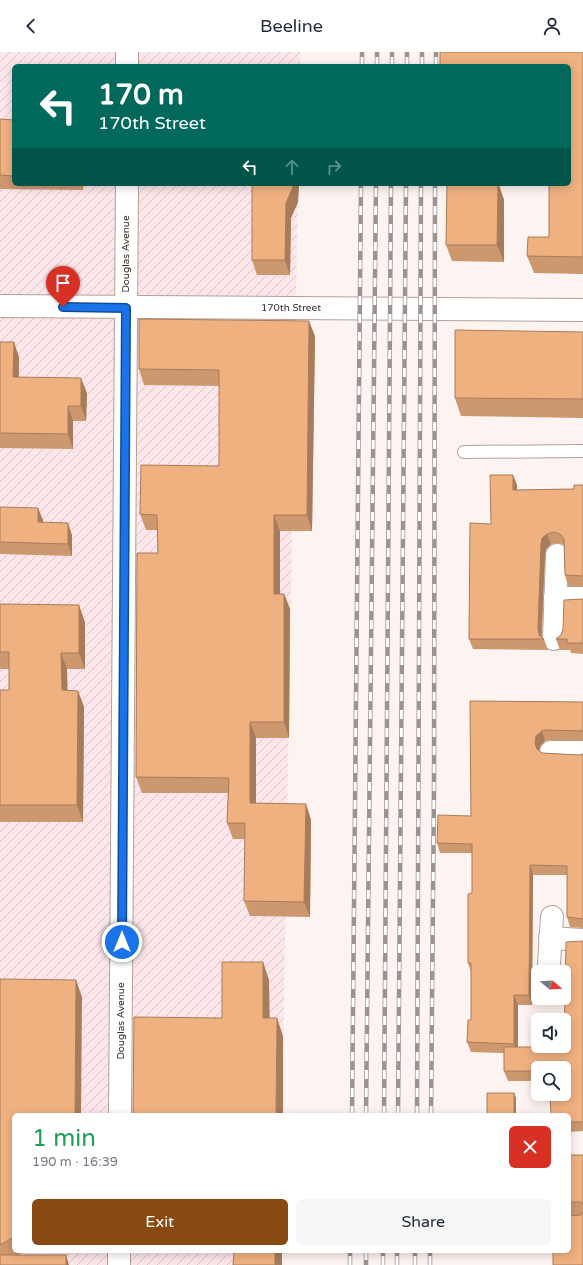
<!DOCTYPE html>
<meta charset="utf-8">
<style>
:root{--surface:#fff;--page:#f6f6f7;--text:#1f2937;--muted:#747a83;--accent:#894912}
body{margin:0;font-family:"Varela Round",sans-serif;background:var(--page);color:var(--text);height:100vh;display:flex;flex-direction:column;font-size:15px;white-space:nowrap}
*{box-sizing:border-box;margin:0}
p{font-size:13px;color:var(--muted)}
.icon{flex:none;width:22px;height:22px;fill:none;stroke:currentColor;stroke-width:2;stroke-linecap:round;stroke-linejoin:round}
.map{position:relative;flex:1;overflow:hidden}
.side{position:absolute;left:12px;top:1061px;width:559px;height:140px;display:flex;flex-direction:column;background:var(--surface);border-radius:6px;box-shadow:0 2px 10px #0003}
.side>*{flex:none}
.top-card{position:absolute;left:12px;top:12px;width:559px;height:122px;border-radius:6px;box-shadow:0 2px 10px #0003;background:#00695c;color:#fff;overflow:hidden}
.needle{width:26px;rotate:108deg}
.tools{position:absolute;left:531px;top:913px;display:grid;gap:8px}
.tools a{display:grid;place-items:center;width:40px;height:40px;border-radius:6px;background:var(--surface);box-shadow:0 2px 10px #0003;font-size:20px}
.pin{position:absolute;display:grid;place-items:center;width:34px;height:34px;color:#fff;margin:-41px -17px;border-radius:50% 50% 50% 0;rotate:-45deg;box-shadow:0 0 4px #0007}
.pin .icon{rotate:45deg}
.me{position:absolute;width:44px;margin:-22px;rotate:0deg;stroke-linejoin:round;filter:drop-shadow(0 0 3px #0008)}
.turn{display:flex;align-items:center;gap:14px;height:84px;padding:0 20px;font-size:18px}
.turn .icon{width:52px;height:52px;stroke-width:2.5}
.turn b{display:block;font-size:28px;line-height:34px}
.lanes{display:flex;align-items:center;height:38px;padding:0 20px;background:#0003;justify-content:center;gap:20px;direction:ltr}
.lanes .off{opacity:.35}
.round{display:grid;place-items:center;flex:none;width:42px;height:42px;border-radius:6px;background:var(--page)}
.headline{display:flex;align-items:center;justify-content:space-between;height:68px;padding:0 20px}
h1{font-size:24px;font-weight:600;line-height:30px;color:#1e9e55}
.button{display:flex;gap:8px;margin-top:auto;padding:8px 20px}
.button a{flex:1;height:46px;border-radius:6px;background:var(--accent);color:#fff;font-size:16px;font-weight:600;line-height:46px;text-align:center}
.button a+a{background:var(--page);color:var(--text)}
header{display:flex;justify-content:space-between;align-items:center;height:52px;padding:0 20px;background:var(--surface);font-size:18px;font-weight:600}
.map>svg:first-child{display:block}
.industrial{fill:url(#industrial-furrows)}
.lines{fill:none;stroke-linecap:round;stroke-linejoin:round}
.lane-casing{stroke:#b4a098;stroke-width:14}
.street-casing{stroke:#b4a098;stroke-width:24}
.lane{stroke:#fff;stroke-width:12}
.street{stroke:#fff;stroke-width:22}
.rail-casing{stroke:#9c9390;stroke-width:4.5}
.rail{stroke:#fff;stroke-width:3;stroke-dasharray:9;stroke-linecap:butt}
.wall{fill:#ce986f}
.shaded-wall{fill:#a87c5a}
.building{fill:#f0b181;stroke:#a87c5a}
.route-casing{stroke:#114b97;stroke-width:10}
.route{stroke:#1a73e8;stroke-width:7}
.labels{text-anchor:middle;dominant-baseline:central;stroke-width:3;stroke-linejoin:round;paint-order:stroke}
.street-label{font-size:10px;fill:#372e2b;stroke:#fff}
</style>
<header><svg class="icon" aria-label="back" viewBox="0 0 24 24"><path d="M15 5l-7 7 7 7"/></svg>Beeline<svg class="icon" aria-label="person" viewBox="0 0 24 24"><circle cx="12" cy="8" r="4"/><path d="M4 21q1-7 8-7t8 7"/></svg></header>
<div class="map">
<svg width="583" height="1213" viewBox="0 0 583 1213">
<defs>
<pattern id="industrial-furrows" width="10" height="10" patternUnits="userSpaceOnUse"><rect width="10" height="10" fill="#fce6e9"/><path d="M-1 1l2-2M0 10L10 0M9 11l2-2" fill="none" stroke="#d9c6c8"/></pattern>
</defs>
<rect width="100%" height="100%" fill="#fdf4f1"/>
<!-- industrial -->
<path class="industrial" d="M 0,0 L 300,0 L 300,14 L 14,14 L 14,132 L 298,132 L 282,1063 L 14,1063 L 14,1199 L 279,1199 L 279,1213 L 0,1213 Z"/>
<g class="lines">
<defs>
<path id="lane" d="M 464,400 L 583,399"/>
<g id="street">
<path d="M 127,14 L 127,0"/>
<path d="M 0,254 L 583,258"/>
<path d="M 555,546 L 583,546"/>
<path d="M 554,587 L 557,503"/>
<path d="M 551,700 L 583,700"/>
<path d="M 550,886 L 583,888"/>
<path d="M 549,912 L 552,865"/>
<path d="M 120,1063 L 127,132"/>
<path d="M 119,1213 L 119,1199"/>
</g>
</defs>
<!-- lane casing -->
<use href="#lane" class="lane-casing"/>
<!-- street casing -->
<use href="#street" class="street-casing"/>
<!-- lane -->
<use href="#lane" class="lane"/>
<!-- street -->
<use href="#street" class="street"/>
<defs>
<g id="rail">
<path d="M 362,14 L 362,0"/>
<path d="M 377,14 L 377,0"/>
<path d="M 392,14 L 392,0"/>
<path d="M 407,14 L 407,0"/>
<path d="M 422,14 L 422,0"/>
<path d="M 436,14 L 436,0"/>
<path d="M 352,1063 L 361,132"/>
<path d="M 366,1063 L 376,132"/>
<path d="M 384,1063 L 391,132"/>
<path d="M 398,1063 L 406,132"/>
<path d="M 417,1063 L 421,132"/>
<path d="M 431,1063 L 434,736 L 435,132"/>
<path d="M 366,1199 L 366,1213"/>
<path d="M 350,1213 L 350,1199"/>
<path d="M 383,1213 L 383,1199"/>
<path d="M 397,1213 L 397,1199"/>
<path d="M 415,1213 L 415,1199"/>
<path d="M 430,1213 L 430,1199"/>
</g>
</defs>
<!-- rail casing -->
<use href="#rail" class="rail-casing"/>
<!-- rail -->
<use href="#rail" class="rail"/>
</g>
<!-- wall -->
<g class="wall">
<path d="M 583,0 L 583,222 L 534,221 L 527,204 L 549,185 Z"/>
<path d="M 0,67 L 14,68 L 14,132 L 83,132 L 83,138 L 0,137 Z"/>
<path d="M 252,132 L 299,132 L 298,150 L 291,166 L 290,223 L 257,223 L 252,208 Z"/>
<path d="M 447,132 L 499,132 L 504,148 L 504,210 L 452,209 L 446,193 Z"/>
<path d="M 583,280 L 583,366 L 461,364 L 455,346 Z"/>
<path d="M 315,284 L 312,479 L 280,479 L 280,542 L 284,542 L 290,557 L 289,686 L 256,686 L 256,751 L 306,752 L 311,768 L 310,865 L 250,864 L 244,849 L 245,787 L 233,787 L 227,771 L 228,741 L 142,741 L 136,725 L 158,501 L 157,478 L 146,478 L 140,462 L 219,414 L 219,334 L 144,333 L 139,317 Z"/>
<path d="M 0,290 L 19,305 L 19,325 L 87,341 L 86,369 L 73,369 L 73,397 L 0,396 Z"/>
<path d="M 517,433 L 517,438 L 574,437 L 583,433 L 583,535 L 568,534 L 565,523 L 564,493 L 558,491 L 551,492 L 546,497 L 545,503 L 542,585 L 544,587 L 548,598 L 473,597 L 469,587 L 491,472 Z"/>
<path d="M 0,455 L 43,468 L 43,471 L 72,483 L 72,504 L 0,502 Z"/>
<path d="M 583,547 L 583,602 L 571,601 L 570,598 L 560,598 L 556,587 L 561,583 Z"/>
<path d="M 0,552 L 85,570 L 85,617 L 67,617 L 67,638 L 78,639 L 84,655 L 83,770 L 0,770 L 0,638 L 9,638 L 9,617 L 0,617 Z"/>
<path d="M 470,649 L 583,650 L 583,689 L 551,688 L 545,689 L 540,694 L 539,699 L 542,701 L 579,703 L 583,702 L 583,876 L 570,875 L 567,865 L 567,823 L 533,823 L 532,953 L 518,953 L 518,995 L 557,995 L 564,975 L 583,889 L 583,1079 L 569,1080 L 569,1063 L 564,1016 L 538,1016 L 538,1029 L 508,1029 L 504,1019 L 504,1001 L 471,1000 L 467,990 L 471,968 L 471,920 L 468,911 L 472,841 L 472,801 L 440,801 L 437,791 L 471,764 Z"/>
<path d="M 0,927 L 82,945 L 14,1063 L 14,1199 L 26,1199 L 0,1213 Z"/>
<path d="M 569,1103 L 583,1103 L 583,1213 L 569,1199 Z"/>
</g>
<!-- shaded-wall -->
<g class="shaded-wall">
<path d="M 81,132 L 83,132 L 83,138 Z"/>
<path d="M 293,132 L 299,132 L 298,150 L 291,166 L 290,223 L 285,208 L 286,151 Z"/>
<path d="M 498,132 L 504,148 L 504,210 L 497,193 Z"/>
<path d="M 309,269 L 315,284 L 312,479 L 307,463 Z"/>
<path d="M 14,290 L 19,305 L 18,340 L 13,325 Z"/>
<path d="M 81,326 L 87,341 L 86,369 L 81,354 Z"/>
<path d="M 68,354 L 73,369 L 73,397 L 68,382 Z"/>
<path d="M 513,423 L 517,433 L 517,448 L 513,438 Z"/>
<path d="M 38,456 L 43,468 L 43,483 L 38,470 Z"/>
<path d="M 274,463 L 280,479 L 280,557 L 274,542 Z"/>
<path d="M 68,471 L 72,483 L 72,504 L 68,492 Z"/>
<path d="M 547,482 L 551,492 L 546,497 L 545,503 L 541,587 L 538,576 L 541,492 L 542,486 Z"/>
<path d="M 284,542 L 290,557 L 289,686 L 284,670 Z"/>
<path d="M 79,553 L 85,570 L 85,617 L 79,601 Z"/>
<path d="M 61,601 L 67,617 L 68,655 L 62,638 Z"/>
<path d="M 78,639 L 84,655 L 83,770 L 77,753 Z"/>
<path d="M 250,670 L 256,686 L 256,767 L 250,751 Z"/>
<path d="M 542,679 L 545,689 L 540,694 L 539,700 L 540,707 L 535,691 L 536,684 Z"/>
<path d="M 306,752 L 311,768 L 310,865 L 304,850 Z"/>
<path d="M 530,813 L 533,823 L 532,953 L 529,943 Z"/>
<path d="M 263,910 L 269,928 L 270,984 L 263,966 Z"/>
<path d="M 76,928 L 82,945 L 81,1063 L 75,1063 Z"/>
<path d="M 514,943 L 518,953 L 518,1002 L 514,992 Z"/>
<path d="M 277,966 L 283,984 L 283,1063 L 276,1063 Z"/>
<path d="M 514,1041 L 516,1046 L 516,1063 L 514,1063 Z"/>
<rect x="275" y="1199" width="7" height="14"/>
<path d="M 66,1203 L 69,1213 L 66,1213 Z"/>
</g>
<!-- building -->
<g class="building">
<path d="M 440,0 L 583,0 L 583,205 L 527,204 L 528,185 L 549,185 L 549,132 L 569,132 L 569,14 L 440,14 Z"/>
<path d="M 0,67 L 14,68 L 14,124 L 0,123 Z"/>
<path d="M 252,132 L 293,132 L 293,135 L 286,151 L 285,208 L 252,208 Z"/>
<path d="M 447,132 L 498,132 L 497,193 L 446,193 Z"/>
<path d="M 139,267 L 309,269 L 307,463 L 274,463 L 274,542 L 284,542 L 284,670 L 250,670 L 250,751 L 306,752 L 304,850 L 244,849 L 245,771 L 227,771 L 229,726 L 136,725 L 137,501 L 158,501 L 157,463 L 140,462 L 141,413 L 219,414 L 219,318 L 139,317 Z"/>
<path d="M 455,278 L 583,280 L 583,347 L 455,346 Z"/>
<path d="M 0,290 L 14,290 L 13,325 L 81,326 L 81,354 L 68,354 L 68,382 L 0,381 Z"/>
<path d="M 490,423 L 513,423 L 513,438 L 574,437 L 574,433 L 583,433 L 583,524 L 565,523 L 564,487 L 560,482 L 554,480 L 547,482 L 542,486 L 541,492 L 538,576 L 539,583 L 544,587 L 469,587 L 470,471 L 491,472 Z"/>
<path d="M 0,455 L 38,456 L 38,470 L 68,471 L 68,492 L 0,490 Z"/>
<path d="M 583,547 L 583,591 L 567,591 L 567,587 L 556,587 L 561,583 L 563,577 L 564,548 Z"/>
<path d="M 0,552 L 79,553 L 79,601 L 61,601 L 62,638 L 78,639 L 77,753 L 0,753 L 0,638 L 9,638 L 9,600 L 0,600 Z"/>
<path d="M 470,649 L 583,650 L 583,679 L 547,678 L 542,679 L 536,684 L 535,691 L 537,697 L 542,701 L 579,703 L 583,702 L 583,867 L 567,865 L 567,814 L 530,813 L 529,943 L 514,943 L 514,992 L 467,990 L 468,968 L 471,968 L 471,911 L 468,911 L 468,842 L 472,841 L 472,792 L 437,791 L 438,763 L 471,764 Z"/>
<path d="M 583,889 L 583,1070 L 569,1070 L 569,1063 L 551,1063 L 550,1042 L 564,1042 L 564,1016 L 538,1016 L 538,1019 L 504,1019 L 504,995 L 557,995 L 557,994 L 564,994 L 566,890 Z"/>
<path d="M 222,910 L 263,910 L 263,966 L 277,966 L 276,1063 L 133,1063 L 134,965 L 222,966 Z"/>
<path d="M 0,927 L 76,928 L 75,1063 L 14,1063 L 14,1185 L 0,1193 Z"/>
<rect x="487" y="1041" width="27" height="22"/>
<path d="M 569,1103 L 583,1103 L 583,1153 L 582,1150 L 569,1150 Z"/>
<path d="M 583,1160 L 583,1213 L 553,1213 L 553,1199 L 569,1199 L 569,1164 L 581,1163 Z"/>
<path d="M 234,1199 L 275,1199 L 275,1213 L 233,1213 Z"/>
<rect x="0" y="1203" width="66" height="10"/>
</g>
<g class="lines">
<defs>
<path id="route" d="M 63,255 L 126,256 L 122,890"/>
</defs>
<!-- route casing -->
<use href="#route" class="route-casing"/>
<!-- route -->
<use href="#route" class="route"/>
</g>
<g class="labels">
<!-- street labels -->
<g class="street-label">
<text transform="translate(126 202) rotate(-90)">Douglas Avenue</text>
<text x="291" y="256">170th Street</text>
<text transform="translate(121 969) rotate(-90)">Douglas Avenue</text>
</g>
</g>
</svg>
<div class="tools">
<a><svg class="needle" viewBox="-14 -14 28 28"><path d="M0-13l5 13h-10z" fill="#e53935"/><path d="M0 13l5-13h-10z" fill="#747a83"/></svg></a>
<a><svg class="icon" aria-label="sound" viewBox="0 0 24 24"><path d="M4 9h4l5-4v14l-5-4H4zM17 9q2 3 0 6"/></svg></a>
<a><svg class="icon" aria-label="search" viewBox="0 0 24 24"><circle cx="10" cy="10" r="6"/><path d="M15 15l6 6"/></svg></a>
</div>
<div class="pin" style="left:63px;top:255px;background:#d93025"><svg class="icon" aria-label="arrive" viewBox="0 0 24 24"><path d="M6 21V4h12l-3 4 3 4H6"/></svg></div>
<svg class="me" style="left:122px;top:890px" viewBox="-20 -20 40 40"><circle r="17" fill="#1a73e8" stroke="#fff" stroke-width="3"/><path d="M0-11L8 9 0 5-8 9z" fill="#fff"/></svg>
<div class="top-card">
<div class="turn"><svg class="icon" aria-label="left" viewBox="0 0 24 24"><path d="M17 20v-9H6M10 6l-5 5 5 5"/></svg><div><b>170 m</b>170th Street</div></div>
<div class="lanes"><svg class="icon" aria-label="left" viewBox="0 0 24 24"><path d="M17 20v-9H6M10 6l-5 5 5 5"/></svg><svg class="icon off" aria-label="ahead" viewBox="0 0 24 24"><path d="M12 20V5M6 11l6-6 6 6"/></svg><svg class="icon off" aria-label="right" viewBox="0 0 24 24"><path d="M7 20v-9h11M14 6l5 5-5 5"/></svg></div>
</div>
<section class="side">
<div class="headline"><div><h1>1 min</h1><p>190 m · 16:39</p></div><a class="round" style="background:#d93025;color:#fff"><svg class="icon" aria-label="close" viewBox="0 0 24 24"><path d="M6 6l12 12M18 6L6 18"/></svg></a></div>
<div class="button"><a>Exit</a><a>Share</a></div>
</section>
</div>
